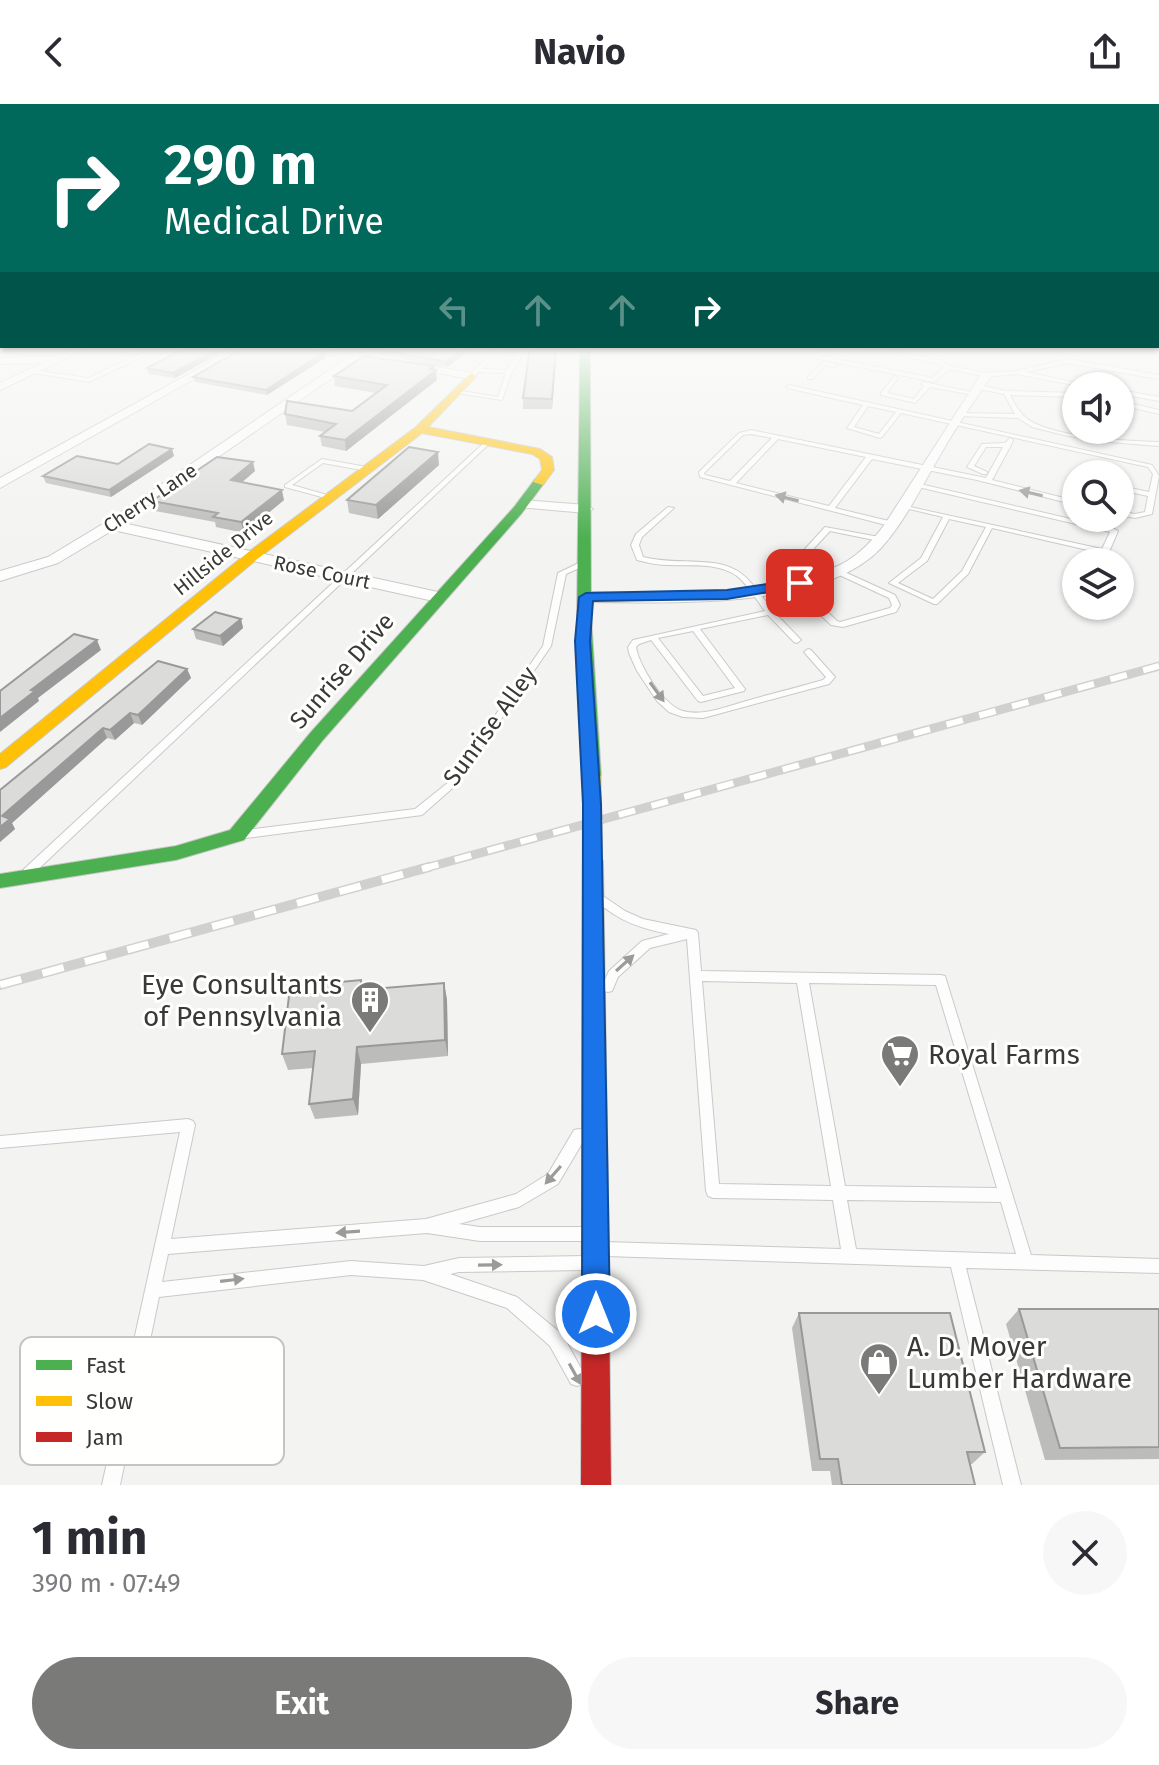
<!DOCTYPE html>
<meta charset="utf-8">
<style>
:root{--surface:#fff;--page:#f7f7f7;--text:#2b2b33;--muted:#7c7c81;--accent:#7a7a79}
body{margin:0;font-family:"Fira Sans",sans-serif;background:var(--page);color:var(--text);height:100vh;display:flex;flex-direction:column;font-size:30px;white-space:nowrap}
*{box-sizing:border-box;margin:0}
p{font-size:26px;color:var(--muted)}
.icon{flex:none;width:44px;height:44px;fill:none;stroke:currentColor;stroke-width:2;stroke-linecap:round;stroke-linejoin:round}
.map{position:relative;height:1381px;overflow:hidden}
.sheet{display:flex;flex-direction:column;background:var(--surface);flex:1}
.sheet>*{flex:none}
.top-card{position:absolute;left:0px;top:0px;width:1160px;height:244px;box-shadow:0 2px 6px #0004;background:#00695c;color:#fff;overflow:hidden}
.tools{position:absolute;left:1062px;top:268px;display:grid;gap:16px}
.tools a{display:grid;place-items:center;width:72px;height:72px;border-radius:50%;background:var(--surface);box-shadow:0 2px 6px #0004;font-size:40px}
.pin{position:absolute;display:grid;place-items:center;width:68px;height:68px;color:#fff;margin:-34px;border-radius:16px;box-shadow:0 4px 12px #0006}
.me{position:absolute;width:88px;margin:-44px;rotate:0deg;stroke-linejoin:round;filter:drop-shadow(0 0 6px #0008)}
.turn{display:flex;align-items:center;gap:28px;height:168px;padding:0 32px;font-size:36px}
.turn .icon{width:104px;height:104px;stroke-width:2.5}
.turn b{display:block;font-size:56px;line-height:68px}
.lanes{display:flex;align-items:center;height:76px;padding:0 32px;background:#0003;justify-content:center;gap:40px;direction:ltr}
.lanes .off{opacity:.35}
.round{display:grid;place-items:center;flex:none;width:84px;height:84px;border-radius:42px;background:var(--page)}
.overview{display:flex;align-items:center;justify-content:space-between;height:136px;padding:0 32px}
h1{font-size:48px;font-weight:700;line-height:60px}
.cta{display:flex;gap:16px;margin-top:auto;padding:16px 32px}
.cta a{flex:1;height:92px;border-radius:48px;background:var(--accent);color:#fff;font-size:32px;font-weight:700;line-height:92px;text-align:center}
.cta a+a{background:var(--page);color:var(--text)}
header{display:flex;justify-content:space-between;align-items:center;height:104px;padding:0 32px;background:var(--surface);font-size:36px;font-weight:700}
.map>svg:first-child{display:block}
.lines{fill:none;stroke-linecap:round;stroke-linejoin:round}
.lane-casing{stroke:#c9c9c8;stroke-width:2}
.street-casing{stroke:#c9c9c8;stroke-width:2}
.fast-casing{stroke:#c9c9c8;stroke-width:2}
.slow-casing{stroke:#c9c9c8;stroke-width:2}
.jam-casing{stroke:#c9c9c8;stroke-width:2}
.lane{fill:#fdfdfd;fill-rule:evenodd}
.street{fill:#fdfdfd;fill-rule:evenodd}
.fast{fill:#4caf50;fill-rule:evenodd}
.slow{fill:#ffc107;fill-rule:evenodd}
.jam{fill:#c62828;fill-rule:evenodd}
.rail-far1-casing{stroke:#d0d0cf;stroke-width:9}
.rail-casing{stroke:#d0d0cf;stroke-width:10}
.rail-far1{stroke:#fffffe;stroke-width:6;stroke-dasharray:17;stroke-linecap:butt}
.rail{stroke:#fffffe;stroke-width:7;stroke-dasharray:22;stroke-linecap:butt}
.slow-bridge-casing{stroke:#c9c9c8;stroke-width:19;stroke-linecap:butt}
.slow-bridge{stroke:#ffc107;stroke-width:17}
.wall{fill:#bcbcbb}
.shaded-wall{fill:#999}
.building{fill:#dbdbda;stroke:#999;stroke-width:2}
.oneway{fill:#9b9b9a}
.route{fill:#1a73e8;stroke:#114b97;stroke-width:2}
.labels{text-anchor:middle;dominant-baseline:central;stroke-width:6;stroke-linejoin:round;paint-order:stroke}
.far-street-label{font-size:20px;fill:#393938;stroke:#fffffe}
.street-label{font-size:24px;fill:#393938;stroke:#fffffe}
.near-poi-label{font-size:28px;fill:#393938;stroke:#fffffe;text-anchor:start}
.key{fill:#fffffe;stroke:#c4c4c3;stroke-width:2}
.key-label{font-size:22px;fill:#393938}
</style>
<header><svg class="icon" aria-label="back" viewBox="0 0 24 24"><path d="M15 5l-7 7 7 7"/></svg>Navio<svg class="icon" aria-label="share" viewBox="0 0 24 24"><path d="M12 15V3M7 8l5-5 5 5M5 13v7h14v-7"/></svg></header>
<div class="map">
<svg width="1159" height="1381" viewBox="0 0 1159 1381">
<rect width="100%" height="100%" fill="#f3f3f2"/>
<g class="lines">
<defs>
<g id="lane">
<path d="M 160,243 L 169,243 L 150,249 L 89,278 L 28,268 L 31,266 L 88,274 L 146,247 Z"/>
<path d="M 522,243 L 525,245 L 512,268 L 502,296 L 452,288 L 455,286 L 498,293 L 506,269 L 478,268 L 473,273 L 468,272 L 495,245 ZM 518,247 L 507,266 L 482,265 L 498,248 Z"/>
<path d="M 825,243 L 831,243 L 821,252 L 933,274 L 944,263 L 937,259 L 856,243 L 868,243 L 939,256 L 950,262 L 986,269 L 1018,267 L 1067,255 L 1159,271 L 1159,275 L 1067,259 L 1026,268 L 1091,282 L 1079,282 L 1016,270 L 986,273 L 949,265 L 934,278 L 815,254 L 815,252 Z"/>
<path d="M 824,257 L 837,261 L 834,263 L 825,261 L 812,275 L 808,275 L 808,273 Z"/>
<path d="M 895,272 L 898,274 L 887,289 L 914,295 L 924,282 L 921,280 L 924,278 L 976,289 L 973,291 L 930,283 L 915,299 L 881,291 L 881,289 Z"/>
<path d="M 789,281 L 1152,361 L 1159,372 L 1152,410 L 1135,414 L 1120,411 L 1120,407 L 1135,410 L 1145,408 L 1148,392 L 1120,386 L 1120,382 L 1149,388 L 1153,370 L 1148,363 L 901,309 L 882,333 L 880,334 L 847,324 L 863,301 L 787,284 L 786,283 ZM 868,302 L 896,308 L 879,330 L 854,323 Z"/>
<path d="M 978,281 L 1006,287 L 1076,289 L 1076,293 L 1010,291 C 1014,298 1018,307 1024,312 C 1047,334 1127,337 1159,338 L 1159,342 L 1109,338 L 1068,332 L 1032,323 L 1018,314 L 957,312 L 957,310 L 959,309 L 1015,310 L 1004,290 L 976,284 L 975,283 Z"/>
<path d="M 1120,286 L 1159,293 L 1159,297 L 1120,290 Z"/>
<path d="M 1120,297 L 1159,306 L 1159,310 L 1120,301 Z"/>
<path d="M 751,326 L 986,374 L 1003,343 L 986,343 L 974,362 L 987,368 L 987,370 L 983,370 L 967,363 L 982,340 L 1005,339 L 1010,334 L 1013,336 L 1011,341 L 992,376 L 1076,397 L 1076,401 L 977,376 L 872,355 L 835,404 L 893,418 L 894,420 L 890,422 L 700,373 L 699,368 L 739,329 ZM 751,330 L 772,334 L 730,377 L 705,371 L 704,369 L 743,331 ZM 778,335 L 866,353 L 829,402 L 736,379 Z"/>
<path d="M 486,337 L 491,338 L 32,771 L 24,771 L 23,768 L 24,765 Z"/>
<path d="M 322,355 L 367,363 L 370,365 L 367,367 L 323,359 L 292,381 L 331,392 L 331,394 L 329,395 L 285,383 L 285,381 Z"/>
<path d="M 916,379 L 1114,425 L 1118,427 L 1109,448 L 1105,450 L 992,424 L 968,470 L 937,500 L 934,500 L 889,479 L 921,454 L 943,413 L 901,403 L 901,401 L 1102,445 L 1110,428 L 914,382 L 914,380 ZM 949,415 L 986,423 L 962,467 L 933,495 L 898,479 L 927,457 Z"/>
<path d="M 668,403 L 674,404 L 642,433 L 639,441 L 643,453 C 666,459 690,456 713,459 C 745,463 752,481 771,504 C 780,515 791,525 801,536 L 797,539 L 794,538 L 768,511 L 700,525 L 745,585 L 744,587 L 701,598 L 698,597 L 651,536 L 639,540 L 636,543 C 639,562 664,602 683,607 C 704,613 730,601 750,596 C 774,589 799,583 823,576 L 826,573 L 804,548 L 808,545 L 811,546 L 835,573 L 829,580 L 703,614 L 683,613 L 669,608 L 657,597 L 637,567 L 629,549 L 628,543 L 633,536 L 765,507 C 756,495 748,481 737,472 C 718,458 690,462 669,461 C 658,461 648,459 637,456 L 631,441 L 636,430 ZM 693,527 L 735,584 L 703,592 L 658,534 Z"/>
<path d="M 825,423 L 879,433 L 883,435 L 879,437 L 830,427 L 791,469 L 797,479 L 837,517 L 840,518 L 890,504 L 892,501 L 889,494 L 835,469 L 834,467 L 838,465 L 895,491 L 900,501 L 896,508 L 843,523 L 831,521 L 791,482 L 783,469 Z"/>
<path d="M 581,458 L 584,458 L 588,460 L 566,470 L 551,542 L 456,681 L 422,711 L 246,734 L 242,733 L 241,730 L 242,727 L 246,726 L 415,705 L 450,677 L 543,542 L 558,469 Z"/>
<path d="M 603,792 L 625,807 L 643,815 L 696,826 L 698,829 L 701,867 L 941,871 L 945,872 L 1031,1151 L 1159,1155 L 1159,1169 L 966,1164 L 1021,1381 L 1003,1381 L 951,1163 L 605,1152 L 600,1150 L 598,1145 L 600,1140 L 605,1138 L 841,1145 L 833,1096 L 713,1094 L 708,1092 L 706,1087 L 687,835 L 650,844 L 618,873 L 612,887 L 608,888 L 604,887 L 602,883 L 609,867 L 642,837 L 669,830 C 642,825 619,817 599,799 L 597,796 L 599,793 ZM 702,877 L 797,879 L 831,1082 L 719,1080 ZM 809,879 L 936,881 L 997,1084 L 845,1082 ZM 847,1096 L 1001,1098 L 1016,1150 L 856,1145 Z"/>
<path d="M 188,1015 L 193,1017 L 195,1021 L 171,1135 L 426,1115 L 516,1090 L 548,1070 L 574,1026 L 579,1025 L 584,1026 L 586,1031 L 584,1036 L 558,1080 L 519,1103 L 459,1120 L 480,1123 L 585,1123 L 590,1125 L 592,1130 L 590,1135 L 585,1137 L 480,1137 L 427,1129 L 168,1150 L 162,1178 L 351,1157 L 424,1162 L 459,1154 L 586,1152 L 591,1154 L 593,1159 L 591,1164 L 586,1166 L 459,1168 L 450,1170 L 517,1193 L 562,1230 L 583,1268 L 585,1274 L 583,1280 L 577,1282 L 571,1280 L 550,1242 L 507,1204 L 423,1176 L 351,1171 L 159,1193 L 120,1381 L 102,1381 L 180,1028 L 0,1044 L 0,1032 Z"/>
</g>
<g id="street">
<path d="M 76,243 L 90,243 L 0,286 L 0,279 L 43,259 L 0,260 L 0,254 L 55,253 Z"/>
<path d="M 238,243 L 251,243 L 0,384 L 0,374 Z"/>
<path d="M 289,243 L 354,249 L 363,243 L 375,243 L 365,255 L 358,256 L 123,419 L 438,488 L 446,493 L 444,496 L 438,498 L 113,426 L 58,459 L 0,477 L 0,467 L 48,453 L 106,418 L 347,254 Z"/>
<path d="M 408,258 L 471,269 L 477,272 L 471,275 L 404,263 L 402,261 Z"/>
<path d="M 982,269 L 992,271 C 975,296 957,321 942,348 C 922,381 906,417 880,445 C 821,507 666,498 586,498 L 578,493 L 586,488 C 665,488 768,496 840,461 C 858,452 873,436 885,420 Z"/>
<path d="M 523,396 L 586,401 L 593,405 L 586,409 L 518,403 L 516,400 Z"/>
</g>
<g id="fast">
<path d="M 580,243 L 590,243 L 591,512 L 601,672 L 592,678 L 583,672 L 577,512 Z"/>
<path d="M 535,375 L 545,378 L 522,409 L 323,636 L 244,736 L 176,756 L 0,784 L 0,770 L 176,742 L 230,726 L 311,628 L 514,403 Z"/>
</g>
<g id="slow">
<path d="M 471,269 L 476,272 L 475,274 L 428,323 L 540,345 L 552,353 L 554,366 L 543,381 L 533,378 L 542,366 L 540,355 L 532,350 L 422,329 L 256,456 L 6,663 L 0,665 L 0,650 L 246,450 L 416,323 Z"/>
<path d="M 593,750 L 600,752 L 603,757 L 608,1095 L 604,1104 L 595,1108 L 586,1104 L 582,1095 L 583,757 L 586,752 Z"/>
</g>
<path id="jam" d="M 595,1082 L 604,1086 L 608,1095 L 611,1381 L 581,1381 L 582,1095 L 586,1086 Z"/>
</defs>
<!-- lane casing -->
<use href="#lane" class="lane-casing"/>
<!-- street casing -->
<use href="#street" class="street-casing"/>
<!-- fast casing -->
<use href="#fast" class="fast-casing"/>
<!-- slow casing -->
<use href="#slow" class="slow-casing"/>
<!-- jam casing -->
<use href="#jam" class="jam-casing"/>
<!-- lane -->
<use href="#lane" class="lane"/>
<!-- street -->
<use href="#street" class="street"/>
<!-- fast -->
<use href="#fast" class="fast"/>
<!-- slow -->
<use href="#slow" class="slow"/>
<!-- jam -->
<use href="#jam" class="jam"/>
<defs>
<path id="rail-far1" d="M 422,765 L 1159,562"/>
<path id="rail" d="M 0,881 L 429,763"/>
</defs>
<!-- rail-far1 casing -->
<use href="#rail-far1" class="rail-far1-casing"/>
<!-- rail casing -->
<use href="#rail" class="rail-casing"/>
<!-- rail-far1 -->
<use href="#rail-far1" class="rail-far1"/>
<!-- rail -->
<use href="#rail" class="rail"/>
<defs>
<path id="slow-bridge" d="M 592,672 L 593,757"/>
</defs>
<!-- slow-bridge casing -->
<use href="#slow-bridge" class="slow-bridge-casing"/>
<!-- slow-bridge -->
<use href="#slow-bridge" class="slow-bridge"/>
</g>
<!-- wall -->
<g class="wall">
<path d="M 187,243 L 232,243 L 175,274 L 149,270 L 147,264 Z"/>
<path d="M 380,243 L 469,243 L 469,247 L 447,263 L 381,251 Z"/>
<path d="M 324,248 L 325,254 L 267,291 L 195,278 L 193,273 Z"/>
<path d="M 556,252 L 552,305 L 523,305 L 523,294 Z"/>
<path d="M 434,266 L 437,276 L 346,347 L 322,342 L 320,332 L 325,328 L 287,321 L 285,310 L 352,307 L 376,289 L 335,282 L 334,272 Z"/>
<path d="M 174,352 L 111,393 L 46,379 L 43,372 Z"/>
<path d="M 439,361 L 378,415 L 349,409 L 347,396 Z"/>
<path d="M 255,367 L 242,378 L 284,396 L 244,429 L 216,423 L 215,418 L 155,407 L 152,397 Z"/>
<path d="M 241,515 L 243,524 L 223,542 L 196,535 L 193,525 Z"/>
<path d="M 187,565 L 191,574 L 142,621 L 134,619 L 115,636 L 107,634 L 12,719 L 15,725 L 0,738 L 0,686 Z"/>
<path d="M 444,879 L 447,896 L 448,952 L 361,960 L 358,1011 L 315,1015 L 309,1000 L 313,964 L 288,966 L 282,950 L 364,886 Z"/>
<path d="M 1019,1205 L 1159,1205 L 1159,1355 L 1045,1356 L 1006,1220 Z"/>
<path d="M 799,1209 L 985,1348 L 972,1360 L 970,1360 L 975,1381 L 832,1381 L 830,1367 L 812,1367 L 792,1224 Z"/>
</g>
<!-- shaded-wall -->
<g class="shaded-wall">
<path d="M 221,243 L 232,243 L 175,274 L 173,269 Z"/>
<path d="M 467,243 L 469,243 L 469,247 L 447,263 L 446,258 Z"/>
<path d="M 556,243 L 556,252 L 552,305 L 552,295 Z"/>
<path d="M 324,248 L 325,254 L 267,291 L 266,286 Z"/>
<path d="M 434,262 L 434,268 L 436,266 L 437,276 L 346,347 L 345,336 Z"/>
<path d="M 172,345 L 174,352 L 111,393 L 109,386 Z"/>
<path d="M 438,348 L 439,361 L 378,415 L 376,401 Z"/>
<path d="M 253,358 L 255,367 L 233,386 L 231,376 Z"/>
<path d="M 282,386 L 284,396 L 244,429 L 241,418 Z"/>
<path d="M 241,515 L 243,524 L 223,542 L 220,532 Z"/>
<path d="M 97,536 L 101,546 L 38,594 L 39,597 L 0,628 L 0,614 L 31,586 Z"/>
<path d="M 187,565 L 191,574 L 142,621 L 138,611 Z"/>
<path d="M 130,609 L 134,619 L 115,636 L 110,626 Z"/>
<path d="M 103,624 L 107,634 L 12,719 L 15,725 L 0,738 L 0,723 L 2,712 Z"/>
<path d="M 444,879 L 447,896 L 448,952 L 445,936 Z"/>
<path d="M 357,943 L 361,960 L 358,1011 L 353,995 Z"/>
</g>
<!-- building -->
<g class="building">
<path d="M 187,243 L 221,243 L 173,269 L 147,264 Z"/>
<path d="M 245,243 L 299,243 L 324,248 L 266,286 L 193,273 Z"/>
<path d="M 383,243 L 467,243 L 446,258 L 380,245 Z"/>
<path d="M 530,243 L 556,243 L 552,295 L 523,294 Z"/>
<path d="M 364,252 L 434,262 L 430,265 L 436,266 L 345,336 L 320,332 L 336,320 L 285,310 L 287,297 L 352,307 L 387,281 L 334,272 Z"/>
<path d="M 149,340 L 172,345 L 109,386 L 43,372 L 77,352 L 118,360 Z"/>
<path d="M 409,343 L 438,348 L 376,401 L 347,396 Z"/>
<path d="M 217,353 L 253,358 L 231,376 L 282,386 L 241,418 L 213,413 L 218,409 L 152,397 Z"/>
<path d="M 215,508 L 241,515 L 220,532 L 193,525 Z"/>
<path d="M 74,530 L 97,536 L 31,586 L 35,587 L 0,614 L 0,587 Z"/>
<path d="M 158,557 L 187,565 L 138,611 L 130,609 L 110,626 L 103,624 L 2,712 L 10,715 L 0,723 L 0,686 Z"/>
<path d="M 361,876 L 361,886 L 444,879 L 445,936 L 357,943 L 353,995 L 309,1000 L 315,947 L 282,950 L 289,892 L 320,889 L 320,880 Z"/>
<path d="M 1019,1205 L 1159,1205 L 1159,1343 L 1060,1344 Z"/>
<path d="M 799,1209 L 950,1209 L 985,1348 L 967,1348 L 975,1381 L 842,1381 L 838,1355 L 820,1355 Z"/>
</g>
<!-- one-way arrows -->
<defs><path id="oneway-solid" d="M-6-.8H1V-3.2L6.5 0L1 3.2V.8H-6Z" transform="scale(2)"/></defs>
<g class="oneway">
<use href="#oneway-solid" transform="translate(1031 389) rotate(-167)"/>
<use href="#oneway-solid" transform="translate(787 394) rotate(-166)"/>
<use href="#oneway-solid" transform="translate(657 588) rotate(54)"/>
<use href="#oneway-solid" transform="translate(625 859) rotate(-42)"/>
<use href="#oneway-solid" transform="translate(553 1071) rotate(131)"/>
<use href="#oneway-solid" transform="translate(348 1128) rotate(176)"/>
<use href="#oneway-solid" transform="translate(490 1161) rotate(-1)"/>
<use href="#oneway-solid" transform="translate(232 1176) rotate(-7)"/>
<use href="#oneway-solid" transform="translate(575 1270) rotate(61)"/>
</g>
<!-- sky -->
<linearGradient id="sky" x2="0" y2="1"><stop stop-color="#a0c2c9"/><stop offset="0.56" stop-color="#fafaf9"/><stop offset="1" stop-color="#fafaf9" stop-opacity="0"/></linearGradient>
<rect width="1159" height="436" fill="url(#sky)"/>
<!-- route -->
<path class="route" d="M 800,475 L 805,476 L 805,482 L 727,495 L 593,497 L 590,537 L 601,700 L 610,1210 L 606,1220 L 596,1224 L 586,1220 L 582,1210 L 583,700 L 575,537 L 579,493 L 586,489 L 727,486 Z"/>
<!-- icons -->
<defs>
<symbol id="building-pin" viewBox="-11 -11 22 30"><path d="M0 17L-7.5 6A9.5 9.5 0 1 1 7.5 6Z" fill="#7a7a79" stroke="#fffffe"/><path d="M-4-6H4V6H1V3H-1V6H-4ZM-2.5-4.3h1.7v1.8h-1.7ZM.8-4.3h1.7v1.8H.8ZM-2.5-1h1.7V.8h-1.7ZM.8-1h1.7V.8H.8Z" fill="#fff"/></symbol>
<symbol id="supermarket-pin" viewBox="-11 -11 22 30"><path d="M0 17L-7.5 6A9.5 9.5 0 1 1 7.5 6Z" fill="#7a7a79" stroke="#fffffe"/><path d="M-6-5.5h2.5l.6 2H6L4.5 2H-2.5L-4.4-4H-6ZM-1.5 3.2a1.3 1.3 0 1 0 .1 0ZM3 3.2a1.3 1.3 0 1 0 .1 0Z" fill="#fff"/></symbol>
<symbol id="shop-pin" viewBox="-11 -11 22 30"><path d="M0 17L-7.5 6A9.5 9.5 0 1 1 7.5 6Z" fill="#7a7a79" stroke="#fffffe"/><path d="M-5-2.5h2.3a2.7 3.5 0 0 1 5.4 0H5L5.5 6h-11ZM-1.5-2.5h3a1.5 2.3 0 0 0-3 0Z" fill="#fff"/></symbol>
</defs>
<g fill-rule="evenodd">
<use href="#building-pin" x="348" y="874" width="44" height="60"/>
<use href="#supermarket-pin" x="878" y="928" width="44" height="60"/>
<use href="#shop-pin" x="857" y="1236" width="44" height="60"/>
</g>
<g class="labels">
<!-- far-street labels -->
<g class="far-street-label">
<text transform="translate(150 394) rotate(-34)">Cherry Lane</text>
<text transform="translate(223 449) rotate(-39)">Hillside Drive</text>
<text transform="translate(322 468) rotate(12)">Rose Court</text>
</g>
<!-- street labels -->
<g class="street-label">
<text transform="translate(342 567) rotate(-49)">Sunrise Drive</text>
<text transform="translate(490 622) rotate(-54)">Sunrise Alley</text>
</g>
<!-- near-poi labels -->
<g class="near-poi-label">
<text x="342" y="880" text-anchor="end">Eye Consultants<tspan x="342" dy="32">of Pennsylvania</tspan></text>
<text x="928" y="950">Royal Farms</text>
<text x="907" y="1242">A. D. Moyer<tspan x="907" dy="32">Lumber Hardware</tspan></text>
</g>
</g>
<!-- legend -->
<rect x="20" y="1233" width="264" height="128" rx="12" class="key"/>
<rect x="36" y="1256" width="36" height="10" fill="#4caf50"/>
<rect x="36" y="1292" width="36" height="10" fill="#ffc107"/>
<rect x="36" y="1328" width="36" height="10" fill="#c62828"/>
<g class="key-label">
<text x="86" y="1269">Fast</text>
<text x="86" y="1305">Slow</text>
<text x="86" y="1341">Jam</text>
</g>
</svg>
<div class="tools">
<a><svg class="icon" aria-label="sound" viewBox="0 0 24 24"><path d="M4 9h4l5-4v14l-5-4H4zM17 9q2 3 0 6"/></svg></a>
<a><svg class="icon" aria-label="search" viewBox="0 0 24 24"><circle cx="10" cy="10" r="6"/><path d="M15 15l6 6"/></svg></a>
<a><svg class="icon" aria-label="layers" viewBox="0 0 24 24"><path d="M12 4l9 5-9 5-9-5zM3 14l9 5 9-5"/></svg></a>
</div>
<div class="pin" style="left:800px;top:479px;background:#d93025"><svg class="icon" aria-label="arrive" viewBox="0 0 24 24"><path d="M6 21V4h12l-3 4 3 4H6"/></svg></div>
<svg class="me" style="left:596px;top:1210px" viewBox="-20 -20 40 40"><circle r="17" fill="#1a73e8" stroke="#fff" stroke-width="3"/><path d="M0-11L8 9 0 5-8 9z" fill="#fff"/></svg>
<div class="top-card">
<div class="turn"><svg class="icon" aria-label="right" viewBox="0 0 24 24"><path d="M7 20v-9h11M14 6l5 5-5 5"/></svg><div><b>290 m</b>Medical Drive</div></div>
<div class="lanes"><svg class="icon off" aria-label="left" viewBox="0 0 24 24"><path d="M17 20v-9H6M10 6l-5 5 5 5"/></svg><svg class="icon off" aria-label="ahead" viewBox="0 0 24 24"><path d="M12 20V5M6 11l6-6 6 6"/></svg><svg class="icon off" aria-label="ahead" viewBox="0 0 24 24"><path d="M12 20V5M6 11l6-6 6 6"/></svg><svg class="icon" aria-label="right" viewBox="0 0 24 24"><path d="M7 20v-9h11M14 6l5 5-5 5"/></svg></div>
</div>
</div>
<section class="sheet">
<div class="overview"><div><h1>1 min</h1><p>390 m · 07:49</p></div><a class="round"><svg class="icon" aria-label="close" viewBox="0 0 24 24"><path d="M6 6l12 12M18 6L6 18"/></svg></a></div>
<div class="cta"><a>Exit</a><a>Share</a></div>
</section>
